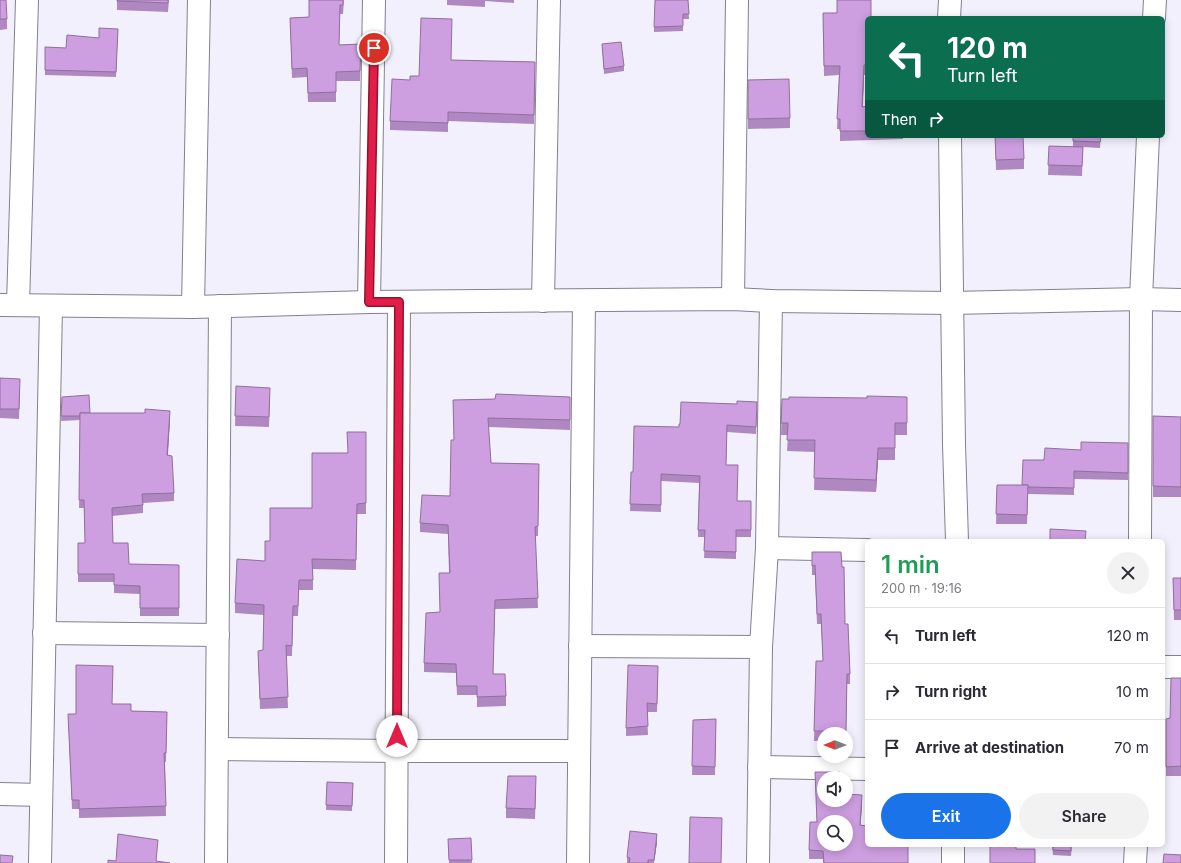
<!DOCTYPE html>
<meta charset="utf-8">
<style>
:root{--surface:#fff;--page:#f2f2f3;--text:#2b2b33;--muted:#7c7c81;--line:#e1e1e2;--accent:#1a73e8}
body{margin:0;font-family:Inter,sans-serif;background:var(--page);color:var(--text);height:100vh;display:flex;flex-direction:column;font-size:15px;white-space:nowrap}
*{box-sizing:border-box;margin:0}
p{font-size:13px;color:var(--muted)}
.icon{flex:none;width:22px;height:22px;fill:none;stroke:currentColor;stroke-width:2;stroke-linecap:round;stroke-linejoin:round}
.map{position:relative;flex:1;overflow:hidden}
.drawer{position:absolute;left:865px;top:539px;width:300px;height:308px;display:flex;flex-direction:column;background:var(--surface);border-radius:6px;box-shadow:0 2px 10px #0003}
.drawer>*{flex:none}
.guide{position:absolute;left:865px;top:16px;width:300px;height:122px;border-radius:6px;box-shadow:0 2px 10px #0003;background:#0b6e4f;color:#fff;overflow:hidden}
.needle{width:26px;rotate:270deg}
.fabs{position:absolute;left:817px;top:727px;display:grid;gap:8px}
.fabs a{display:grid;place-items:center;width:36px;height:36px;border-radius:50%;background:var(--surface);box-shadow:0 2px 10px #0003;font-size:20px}
.pin{position:absolute;display:grid;place-items:center;width:34px;height:34px;color:#fff;margin:-17px;border:2px solid #fff;border-radius:50%;box-shadow:0 1px 4px #0007}
.me{position:absolute;width:44px;margin:-22px;rotate:0deg;stroke-linejoin:round;filter:drop-shadow(0 0 3px #0008)}
.turn{display:flex;align-items:center;gap:14px;height:84px;padding:0 16px;font-size:18px}
.turn .icon{width:52px;height:52px;stroke-width:2.5}
.turn b{display:block;font-size:28px;line-height:34px}
.then{display:flex;align-items:center;height:38px;padding:0 16px;background:#0003;gap:8px;font-size:15px}
.round{display:grid;place-items:center;flex:none;width:42px;height:42px;border-radius:21px;background:var(--page)}
.summary{display:flex;align-items:center;justify-content:space-between;height:68px;padding:0 16px}
h1{font-size:24px;font-weight:600;line-height:30px;color:#1e9e55}
.primary-button{display:flex;gap:8px;margin-top:auto;padding:8px 16px}
.primary-button a{flex:1;height:46px;border-radius:24px;background:var(--accent);color:#fff;font-size:16px;font-weight:600;line-height:46px;text-align:center}
.primary-button a+a{background:var(--page);color:var(--text)}
ul{padding:0;list-style:none}
li{display:flex;align-items:center;gap:12px;height:56px;padding:0 16px;border-top:1px solid var(--line)}
li div{flex:1}
li b{display:block;font-size:15px}
li em{font-style:normal}
.map>svg:first-child{display:block}
.lines{fill:none;stroke-linecap:round;stroke-linejoin:round}
.minor-casing{stroke:#83818d;stroke-width:24}
.minor{stroke:#fff;stroke-width:22}
.wall{fill:#b088c1}
.shaded-wall{fill:#906f9d}
.building{fill:#cd9ee0;stroke:#906f9d;fill-rule:evenodd}
.route-casing{stroke:#92132f;stroke-width:10}
.route{stroke:#e11d48;stroke-width:7}
</style>
<div class="map">
<svg width="1181" height="863" viewBox="0 0 1181 863">
<rect width="100%" height="100%" fill="#f3f0fd"/>
<g class="lines">
<defs>
<g id="minor">
<path d="M 949,18 L 950,0"/>
<path d="M 1154,18 L 1155,0"/>
<path d="M 950,136 L 954,444 L 957,541"/>
<path d="M 733,299 L 737,0"/>
<path d="M 543,301 L 549,0"/>
<path d="M 369,302 L 374,0"/>
<path d="M 0,305 L 193,307 L 369,302 L 733,299 L 771,301 L 952,303 L 1141,299 L 1181,300"/>
<path d="M 18,305 L 27,0"/>
<path d="M 193,307 L 199,0"/>
<path d="M 1140,541 L 1141,299 L 1148,136"/>
<path d="M 767,548 L 867,550"/>
<path d="M 44,633 L 218,635"/>
<path d="M 580,646 L 761,647"/>
<path d="M 1163,667 L 1181,667"/>
<path d="M 217,749 L 397,751 L 579,751"/>
<path d="M 759,767 L 867,769"/>
<path d="M 0,794 L 41,795"/>
<path d="M 40,863 L 51,306"/>
<path d="M 216,863 L 220,306"/>
<path d="M 396,863 L 399,302"/>
<path d="M 578,863 L 584,301"/>
<path d="M 758,863 L 761,647 L 767,548 L 771,301"/>
<path d="M 953,863 L 953,845"/>
<path d="M 1135,863 L 1136,845"/>
</g>
</defs>
<!-- minor casing -->
<use href="#minor" class="minor-casing"/>
<!-- minor -->
<use href="#minor" class="minor"/>
</g>
<!-- wall -->
<g class="wall">
<path d="M 0,0 L 7,19 L 7,29 L 0,30 Z"/>
<path d="M 117,0 L 169,0 L 168,12 L 117,10 Z"/>
<path d="M 344,0 L 343,14 L 340,14 L 339,45 L 361,44 L 360,81 L 336,81 L 336,102 L 308,102 L 307,77 L 292,78 L 290,18 L 309,17 Z"/>
<path d="M 447,0 L 514,0 L 514,3 L 485,1 L 485,7 L 447,5 Z"/>
<path d="M 688,0 L 689,19 L 683,19 L 683,31 L 654,32 L 654,27 Z"/>
<path d="M 823,13 L 867,18 L 867,75 L 864,75 L 863,107 L 867,106 L 867,136 L 903,136 L 903,139 L 840,141 L 840,129 L 837,129 L 839,75 L 824,76 Z"/>
<path d="M 118,29 L 116,77 L 45,75 L 45,47 L 66,48 L 99,38 Z"/>
<path d="M 602,44 L 624,66 L 624,71 L 604,74 Z"/>
<path d="M 451,60 L 535,62 L 534,124 L 448,121 L 448,132 L 390,130 L 390,121 L 410,80 L 419,76 Z"/>
<path d="M 790,118 L 790,128 L 748,129 L 748,119 Z"/>
<path d="M 995,136 L 1024,159 L 1024,169 L 996,170 Z"/>
<path d="M 1073,136 L 1101,136 L 1100,148 L 1083,147 L 1082,176 L 1048,175 L 1049,146 L 1073,147 Z"/>
<path d="M 0,378 L 20,388 L 19,419 L 0,418 Z"/>
<path d="M 236,386 L 270,397 L 269,427 L 235,426 Z"/>
<path d="M 62,397 L 90,413 L 170,419 L 168,455 L 174,493 L 174,501 L 143,503 L 143,513 L 112,516 L 113,543 L 129,564 L 179,565 L 179,616 L 140,616 L 140,594 L 114,593 L 114,582 L 78,582 L 78,543 L 85,543 L 84,508 L 79,508 L 80,420 L 61,421 Z"/>
<path d="M 570,397 L 570,430 L 488,427 L 491,463 L 539,464 L 538,536 L 535,536 L 538,608 L 495,609 L 493,674 L 506,696 L 506,706 L 477,707 L 477,695 L 457,695 L 456,673 L 424,672 L 424,663 L 440,612 L 449,573 L 448,534 L 420,532 L 420,523 L 450,496 L 454,440 L 453,400 Z"/>
<path d="M 907,397 L 907,435 L 895,435 L 895,460 L 878,460 L 876,492 L 814,490 L 815,452 L 787,451 L 788,435 L 781,435 L 782,399 L 867,398 Z"/>
<path d="M 757,402 L 756,434 L 727,432 L 726,465 L 737,501 L 751,501 L 751,537 L 736,537 L 736,559 L 704,558 L 705,537 L 698,537 L 699,483 L 661,481 L 661,512 L 630,511 L 631,472 L 633,472 L 679,427 L 680,424 L 737,404 Z"/>
<path d="M 1153,416 L 1181,417 L 1181,497 L 1153,497 Z"/>
<path d="M 366,432 L 366,514 L 357,514 L 356,570 L 313,569 L 313,590 L 299,590 L 298,616 L 293,616 L 292,656 L 286,656 L 288,708 L 260,709 L 258,651 L 263,650 L 264,615 L 235,613 L 235,603 L 265,561 L 270,541 L 312,508 L 348,453 Z"/>
<path d="M 1128,443 L 1128,480 L 1074,479 L 1074,495 L 1028,494 L 1027,524 L 996,524 L 997,485 L 1022,485 L 1044,460 L 1081,450 Z"/>
<path d="M 812,552 L 842,567 L 845,624 L 850,674 L 850,684 L 847,684 L 846,734 L 824,734 L 824,741 L 814,741 L 816,661 L 823,661 L 821,624 L 817,624 L 815,575 L 812,575 Z"/>
<path d="M 1173,578 L 1181,578 L 1181,620 L 1174,620 Z"/>
<path d="M 658,666 L 657,712 L 647,712 L 648,735 L 626,736 L 626,728 Z"/>
<path d="M 1181,678 L 1181,776 L 1166,776 L 1166,719 L 1170,718 Z"/>
<path d="M 112,704 L 131,711 L 167,712 L 166,762 L 165,762 L 166,816 L 79,818 L 79,809 L 72,809 L 68,714 L 76,714 Z"/>
<path d="M 716,719 L 715,775 L 692,775 L 693,720 Z"/>
<path d="M 815,772 L 824,800 L 862,804 L 860,825 L 908,863 L 823,863 L 823,859 L 809,859 L 809,850 L 817,822 Z"/>
<path d="M 327,782 L 353,783 L 352,811 L 326,810 Z"/>
<path d="M 536,786 L 535,819 L 506,818 L 506,808 Z"/>
<path d="M 448,839 L 472,860 L 472,863 L 449,863 Z"/>
<path d="M 657,842 L 654,863 L 627,863 L 627,857 Z"/>
<path d="M 1052,845 L 1072,845 L 1071,856 L 1053,855 Z"/>
</g>
<!-- shaded-wall -->
<g class="shaded-wall">
<path d="M 864,65 L 864,75 L 862,116 L 862,107 Z"/>
<path d="M 170,411 L 170,419 L 167,464 L 167,455 Z"/>
<path d="M 878,448 L 878,460 L 876,492 L 876,480 Z"/>
<path d="M 862,795 L 862,804 L 860,834 L 860,825 Z"/>
<path d="M 657,834 L 657,842 L 654,863 Z"/>
</g>
<!-- building -->
<g class="building">
<path d="M 0,0 L 6,0 L 7,19 L 0,19 Z"/>
<path d="M 117,0 L 168,0 L 168,3 L 117,1 Z"/>
<path d="M 309,0 L 343,0 L 343,5 L 340,5 L 339,45 L 361,44 L 360,71 L 336,72 L 336,92 L 308,93 L 307,68 L 292,69 L 290,18 L 309,17 Z"/>
<path d="M 655,0 L 688,0 L 689,14 L 683,14 L 683,26 L 654,27 Z"/>
<path d="M 837,0 L 871,0 L 871,18 L 867,18 L 867,65 L 864,65 L 862,107 L 867,106 L 867,131 L 840,131 L 840,119 L 837,119 L 840,66 L 824,66 L 823,13 L 837,13 Z"/>
<path d="M 421,18 L 452,19 L 451,60 L 535,62 L 534,115 L 448,112 L 448,123 L 390,121 L 392,79 L 410,80 L 410,76 L 419,76 Z"/>
<path d="M 99,28 L 118,29 L 116,72 L 45,70 L 45,47 L 66,48 L 67,35 L 99,38 Z"/>
<path d="M 621,42 L 624,66 L 604,69 L 602,44 Z"/>
<path d="M 789,79 L 790,118 L 748,119 L 748,80 Z"/>
<path d="M 995,136 L 1023,136 L 1024,159 L 996,160 Z"/>
<path d="M 1073,136 L 1101,136 L 1100,142 L 1073,141 Z"/>
<path d="M 1049,146 L 1083,147 L 1082,166 L 1048,165 Z"/>
<path d="M 0,378 L 20,379 L 19,409 L 0,409 Z"/>
<path d="M 236,386 L 270,388 L 269,417 L 235,416 Z"/>
<path d="M 496,394 L 570,397 L 570,420 L 488,418 L 491,463 L 539,464 L 538,526 L 535,527 L 538,598 L 495,600 L 493,674 L 505,674 L 506,696 L 477,697 L 477,686 L 457,686 L 456,664 L 424,663 L 426,613 L 440,612 L 439,573 L 450,573 L 448,525 L 420,523 L 422,495 L 450,496 L 451,440 L 454,440 L 453,400 L 495,399 Z"/>
<path d="M 89,395 L 90,413 L 80,413 L 80,416 L 61,416 L 62,397 Z"/>
<path d="M 867,396 L 907,397 L 907,423 L 895,423 L 895,448 L 878,448 L 876,480 L 814,478 L 815,440 L 787,440 L 788,423 L 781,423 L 782,399 L 789,399 L 789,397 L 867,398 Z"/>
<path d="M 737,401 L 757,402 L 756,427 L 727,425 L 726,465 L 738,465 L 737,501 L 751,501 L 751,530 L 736,530 L 736,552 L 704,551 L 705,530 L 698,530 L 700,476 L 661,474 L 661,505 L 630,504 L 631,472 L 633,472 L 634,426 L 679,427 L 679,424 L 680,424 L 681,402 L 737,404 Z"/>
<path d="M 145,409 L 170,411 L 167,455 L 172,456 L 174,493 L 142,494 L 143,505 L 112,508 L 113,543 L 128,543 L 129,564 L 179,565 L 179,608 L 140,608 L 140,586 L 114,585 L 114,574 L 78,574 L 78,543 L 85,543 L 84,500 L 79,500 L 80,413 L 145,413 Z"/>
<path d="M 1153,416 L 1181,417 L 1181,487 L 1153,486 Z"/>
<path d="M 347,432 L 366,432 L 366,503 L 357,504 L 356,560 L 312,559 L 313,580 L 299,580 L 298,606 L 293,606 L 292,646 L 286,645 L 288,697 L 260,699 L 258,651 L 263,650 L 264,605 L 235,603 L 237,559 L 265,561 L 265,541 L 270,541 L 270,508 L 312,508 L 312,453 L 348,453 Z"/>
<path d="M 1081,442 L 1128,443 L 1128,473 L 1074,471 L 1074,488 L 1028,487 L 1028,485 L 1022,485 L 1023,460 L 1044,460 L 1045,448 L 1081,450 Z"/>
<path d="M 997,485 L 1028,485 L 1027,515 L 996,514 Z"/>
<path d="M 1050,529 L 1086,531 L 1085,541 L 1050,541 Z"/>
<path d="M 812,552 L 841,552 L 842,567 L 844,567 L 845,624 L 848,624 L 850,674 L 847,674 L 846,731 L 814,731 L 816,661 L 823,661 L 821,614 L 817,614 L 815,565 L 812,566 Z"/>
<path d="M 1173,578 L 1181,578 L 1181,610 L 1174,610 Z"/>
<path d="M 76,665 L 113,666 L 112,704 L 131,704 L 131,711 L 167,712 L 166,753 L 164,753 L 166,806 L 79,809 L 79,800 L 72,800 L 68,714 L 76,714 Z"/>
<path d="M 628,665 L 658,666 L 657,704 L 647,703 L 648,726 L 626,728 Z"/>
<path d="M 1171,678 L 1181,678 L 1181,766 L 1166,767 L 1166,719 L 1170,718 Z"/>
<path d="M 716,719 L 715,767 L 692,766 L 693,720 Z"/>
<path d="M 815,772 L 840,772 L 840,778 L 824,778 L 824,800 L 846,800 L 846,794 L 862,795 L 860,825 L 867,826 L 867,845 L 908,845 L 908,863 L 824,863 L 823,851 L 809,850 L 810,822 L 817,822 ZM 824,822 L 846,822 L 846,844 L 824,844 Z"/>
<path d="M 508,776 L 536,776 L 535,809 L 506,808 Z"/>
<path d="M 327,782 L 353,783 L 352,806 L 326,805 Z"/>
<path d="M 690,817 L 722,818 L 721,863 L 689,863 Z"/>
<path d="M 630,831 L 657,834 L 654,860 L 648,860 L 648,863 L 629,863 L 630,858 L 627,857 Z"/>
<path d="M 118,834 L 158,840 L 156,861 L 170,863 L 108,863 L 108,860 L 116,861 Z"/>
<path d="M 471,838 L 472,860 L 449,860 L 448,839 Z"/>
<path d="M 990,845 L 1016,845 L 1016,849 L 1035,849 L 1035,863 L 990,863 Z"/>
<path d="M 1053,845 L 1071,845 L 1071,851 L 1053,850 Z"/>
<path d="M 1164,854 L 1181,855 L 1181,863 L 1163,863 Z"/>
<path d="M 0,855 L 13,856 L 12,863 L 0,863 Z"/>
</g>
<g class="lines">
<defs>
<path id="route" d="M 374,48 L 369,302 L 399,302 L 397,736"/>
</defs>
<!-- route casing -->
<use href="#route" class="route-casing"/>
<!-- route -->
<use href="#route" class="route"/>
</g>
</svg>
<div class="fabs">
<a><svg class="needle" viewBox="-14 -14 28 28"><path d="M0-13l5 13h-10z" fill="#e53935"/><path d="M0 13l5-13h-10z" fill="#7c7c81"/></svg></a>
<a><svg class="icon" aria-label="sound" viewBox="0 0 24 24"><path d="M4 9h4l5-4v14l-5-4H4zM17 9q2 3 0 6"/></svg></a>
<a><svg class="icon" aria-label="search" viewBox="0 0 24 24"><circle cx="10" cy="10" r="6"/><path d="M15 15l6 6"/></svg></a>
</div>
<div class="pin" style="left:374px;top:48px;background:#d93025"><svg class="icon" aria-label="arrive" viewBox="0 0 24 24"><path d="M6 21V4h12l-3 4 3 4H6"/></svg></div>
<svg class="me" style="left:397px;top:736px" viewBox="-20 -20 40 40"><circle r="19" fill="#fff"/><path d="M0-13L10 11 0 6-10 11z" fill="#e11d48"/></svg>
<div class="guide">
<div class="turn"><svg class="icon" aria-label="left" viewBox="0 0 24 24"><path d="M17 20v-9H6M10 6l-5 5 5 5"/></svg><div><b>120 m</b>Turn left</div></div>
<div class="then">Then<svg class="icon" aria-label="right" viewBox="0 0 24 24"><path d="M7 20v-9h11M14 6l5 5-5 5"/></svg></div>
</div>
<section class="drawer">
<div class="summary"><div><h1>1 min</h1><p>200 m · 19:16</p></div><a class="round"><svg class="icon" aria-label="close" viewBox="0 0 24 24"><path d="M6 6l12 12M18 6L6 18"/></svg></a></div>
<ul>
<li><svg class="icon" aria-label="left" viewBox="0 0 24 24"><path d="M17 20v-9H6M10 6l-5 5 5 5"/></svg><div><b>Turn left</b></div><em>120 m</em></li>
<li><svg class="icon" aria-label="right" viewBox="0 0 24 24"><path d="M7 20v-9h11M14 6l5 5-5 5"/></svg><div><b>Turn right</b></div><em>10 m</em></li>
<li><svg class="icon" aria-label="arrive" viewBox="0 0 24 24"><path d="M6 21V4h12l-3 4 3 4H6"/></svg><div><b>Arrive at destination</b></div><em>70 m</em></li>
</ul>
<div class="primary-button"><a>Exit</a><a>Share</a></div>
</section>
</div>
